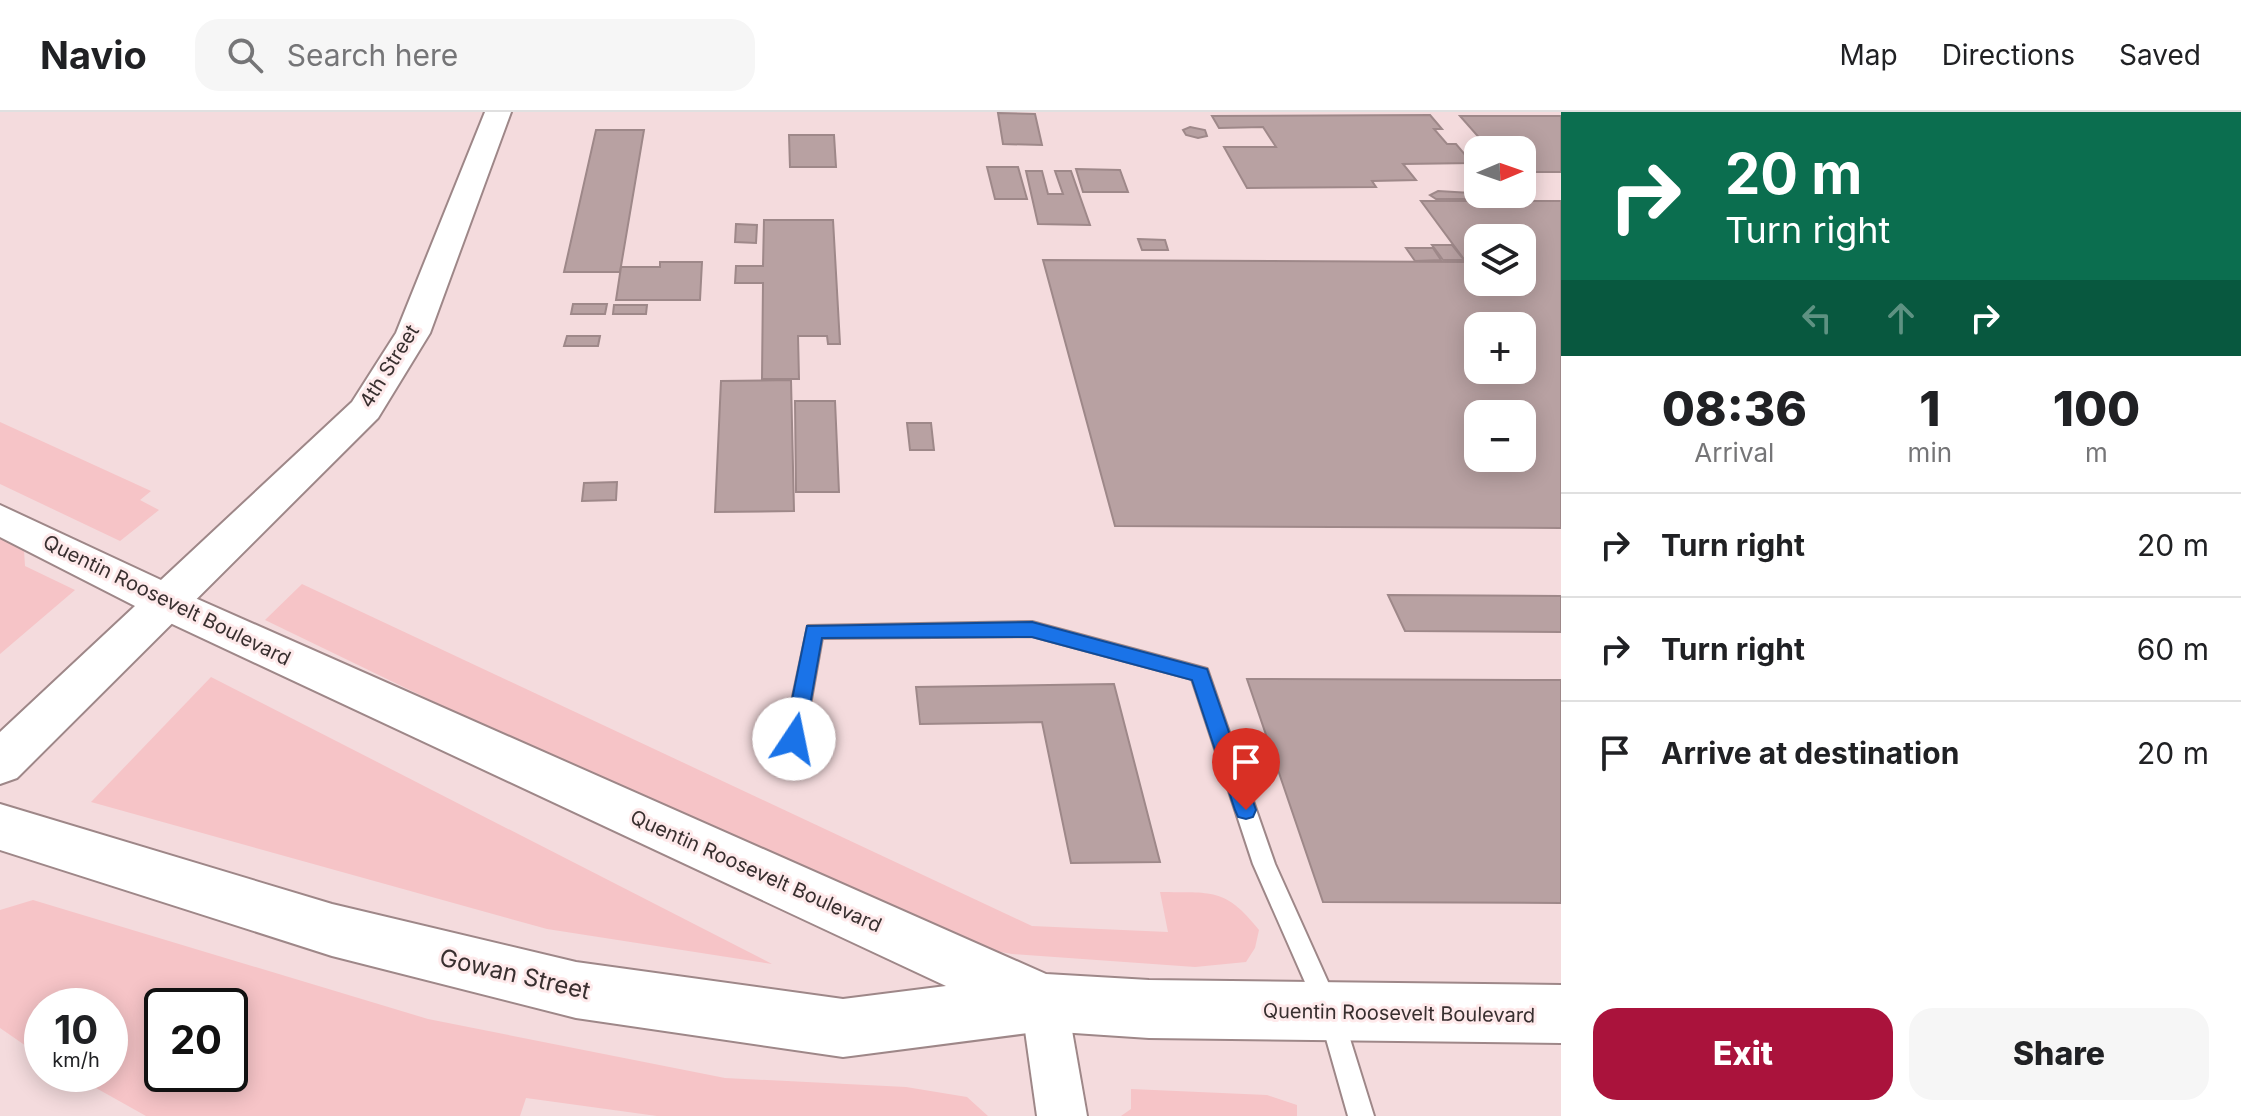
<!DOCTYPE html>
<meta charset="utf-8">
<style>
:root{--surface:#fff;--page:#f6f6f6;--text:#202124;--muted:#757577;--line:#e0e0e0;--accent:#aa133c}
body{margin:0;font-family:Inter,sans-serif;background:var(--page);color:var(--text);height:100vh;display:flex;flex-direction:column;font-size:30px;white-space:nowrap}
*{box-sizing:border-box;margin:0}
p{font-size:26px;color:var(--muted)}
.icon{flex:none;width:44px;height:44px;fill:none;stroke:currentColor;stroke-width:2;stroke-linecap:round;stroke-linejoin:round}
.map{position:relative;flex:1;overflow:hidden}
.side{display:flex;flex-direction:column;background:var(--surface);width:680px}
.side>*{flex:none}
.hud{background:#0b6e4f;color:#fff;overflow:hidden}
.needle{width:52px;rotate:88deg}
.controls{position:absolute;left:1464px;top:24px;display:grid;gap:16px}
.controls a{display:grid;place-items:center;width:72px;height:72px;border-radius:16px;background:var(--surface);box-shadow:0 4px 20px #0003;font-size:40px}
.speed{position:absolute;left:24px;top:876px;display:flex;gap:16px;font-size:40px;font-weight:700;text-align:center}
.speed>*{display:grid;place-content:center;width:104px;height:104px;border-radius:50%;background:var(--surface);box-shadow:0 4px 20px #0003;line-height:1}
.speed small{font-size:20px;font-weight:400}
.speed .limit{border:4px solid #111;border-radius:12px;background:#fff;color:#111}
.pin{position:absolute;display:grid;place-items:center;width:68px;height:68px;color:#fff;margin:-82px -34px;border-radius:50% 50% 50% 0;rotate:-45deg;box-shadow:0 0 8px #0007}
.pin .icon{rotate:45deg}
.me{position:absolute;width:88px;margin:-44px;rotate:11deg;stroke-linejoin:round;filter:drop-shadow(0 0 6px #0008)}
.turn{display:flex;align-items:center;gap:28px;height:168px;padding:0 32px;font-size:36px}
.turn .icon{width:104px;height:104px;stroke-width:2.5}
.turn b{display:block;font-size:56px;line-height:68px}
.lanes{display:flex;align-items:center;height:76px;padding:0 32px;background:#0003;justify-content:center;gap:40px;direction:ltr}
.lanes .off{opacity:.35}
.eta{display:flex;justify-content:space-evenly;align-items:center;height:136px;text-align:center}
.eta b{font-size:48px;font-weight:800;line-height:56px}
.primary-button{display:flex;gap:16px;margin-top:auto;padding:16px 32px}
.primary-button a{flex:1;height:92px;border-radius:24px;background:var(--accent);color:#fff;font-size:32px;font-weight:800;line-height:92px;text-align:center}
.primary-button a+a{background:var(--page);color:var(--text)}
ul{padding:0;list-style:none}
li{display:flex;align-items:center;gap:24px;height:104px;padding:0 32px;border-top:2px solid var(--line)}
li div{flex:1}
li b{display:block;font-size:30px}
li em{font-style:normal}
header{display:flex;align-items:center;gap:48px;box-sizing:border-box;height:112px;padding:0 40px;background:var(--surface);border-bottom:2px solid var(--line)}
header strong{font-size:38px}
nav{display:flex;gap:44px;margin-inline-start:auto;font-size:28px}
.search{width:560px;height:72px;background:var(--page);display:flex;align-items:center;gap:20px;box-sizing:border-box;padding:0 28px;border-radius:24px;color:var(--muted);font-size:30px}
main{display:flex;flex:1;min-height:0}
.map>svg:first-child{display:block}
.green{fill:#f6c4c7;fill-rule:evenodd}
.building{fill:#b8a1a2;stroke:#9e8889;stroke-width:2;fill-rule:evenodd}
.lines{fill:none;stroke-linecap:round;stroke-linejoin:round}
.service-casing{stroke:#9e8788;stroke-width:4}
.minor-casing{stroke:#9e8788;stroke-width:4}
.tertiary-casing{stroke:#9e8788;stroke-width:4}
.secondary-casing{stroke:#9e8788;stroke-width:4}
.service{fill:#fff;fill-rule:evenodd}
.minor{fill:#fff;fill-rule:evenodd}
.tertiary{fill:#fff;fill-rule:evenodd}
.secondary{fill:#fff;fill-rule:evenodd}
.route{fill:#1a73e8;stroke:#114b97;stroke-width:2}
.labels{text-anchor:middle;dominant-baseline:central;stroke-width:6;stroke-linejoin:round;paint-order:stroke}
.street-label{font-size:20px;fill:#382f2f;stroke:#feeaeb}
.near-street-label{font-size:24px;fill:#382f2f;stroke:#feeaeb}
</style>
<header>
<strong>Navio</strong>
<div class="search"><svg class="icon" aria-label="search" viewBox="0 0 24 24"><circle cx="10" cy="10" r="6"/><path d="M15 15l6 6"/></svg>Search here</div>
<nav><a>Map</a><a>Directions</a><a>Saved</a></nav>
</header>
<main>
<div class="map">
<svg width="1561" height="1004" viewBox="0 0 1561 1004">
<rect width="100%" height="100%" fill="#f4dbdd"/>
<!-- green -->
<g class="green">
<path d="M 0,310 L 151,379 L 140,388 L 159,398 L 120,429 L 0,372 Z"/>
<path d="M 0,426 L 24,438 L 25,454 L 75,478 L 0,542 Z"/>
<path d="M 302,472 L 1032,814 L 1168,820 L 1160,780 C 1211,781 1225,775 1259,818 L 1255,836 L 1246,850 L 1195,855 L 1012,842 L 958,832 L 850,791 L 265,508 Z"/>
<path d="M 211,565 L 741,836 L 772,852 L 547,817 L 91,690 Z"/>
<path d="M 33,788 L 428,907 L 725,966 L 906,975 L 967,985 L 988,1004 L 657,1004 L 526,986 L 520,1004 L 146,1004 L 71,962 L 110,962 L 110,894 L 42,894 L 42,945 L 0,916 L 0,798 ZM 230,894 L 230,962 L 162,962 L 162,894 Z"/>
<path d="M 1131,977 L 1267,983 L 1297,993 L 1297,1004 L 1121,1004 L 1131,997 Z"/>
</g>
<!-- building -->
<g class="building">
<path d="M 998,1 L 1035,2 L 1042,33 L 1003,32 Z"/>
<path d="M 1430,3 L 1442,17 L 1434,17 L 1447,32 L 1456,32 L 1472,51 L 1403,52 L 1416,68 L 1372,69 L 1376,75 L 1247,76 L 1224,35 L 1276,35 L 1263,15 L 1219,16 L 1212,4 Z"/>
<path d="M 1460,4 L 1561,4 L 1561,60 L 1522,60 L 1522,38 L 1490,38 Z"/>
<path d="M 1190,15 L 1205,18 L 1207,24 L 1198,26 L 1186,23 L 1183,18 Z"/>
<path d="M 596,18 L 644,18 L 620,160 L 564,160 Z"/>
<path d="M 789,23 L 834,23 L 836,55 L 790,55 Z"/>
<path d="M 987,55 L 1018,55 L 1027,87 L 995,87 Z"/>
<path d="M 1076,57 L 1120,58 L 1128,80 L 1083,80 Z"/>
<path d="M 1026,59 L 1042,59 L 1048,82 L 1063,82 L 1055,59 L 1071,59 L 1090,113 L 1038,112 Z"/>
<path d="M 1438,79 L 1471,81 L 1476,87 L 1436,87 L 1430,83 Z"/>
<path d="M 1421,89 L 1561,89 L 1561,416 L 1115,414 L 1043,148 L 1466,150 ZM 1478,126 L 1522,126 L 1522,170 L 1478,170 ZM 1478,214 L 1522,214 L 1522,258 L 1478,258 ZM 1478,302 L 1522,302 L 1522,346 L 1478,346 Z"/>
<path d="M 764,108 L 833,108 L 840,232 L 828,232 L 827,224 L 798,224 L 799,267 L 762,267 L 763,171 L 735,171 L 736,154 L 763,154 Z"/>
<path d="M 736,112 L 757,113 L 756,131 L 735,130 Z"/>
<path d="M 1138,127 L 1165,128 L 1168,138 L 1142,138 Z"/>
<path d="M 1432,133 L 1452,133 L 1464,148 L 1443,148 Z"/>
<path d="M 1406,136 L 1433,136 L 1441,148 L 1415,149 Z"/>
<path d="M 660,150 L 702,150 L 700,188 L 616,188 L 621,155 L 660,155 Z"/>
<path d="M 573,192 L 607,192 L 605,202 L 571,202 Z"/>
<path d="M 614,193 L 647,193 L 646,202 L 613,202 Z"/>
<path d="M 567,224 L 600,224 L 598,234 L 564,234 Z"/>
<path d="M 791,268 L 794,399 L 715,400 L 721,269 Z"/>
<path d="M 795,289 L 835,289 L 839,380 L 796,380 Z"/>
<path d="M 907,311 L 931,311 L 934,338 L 910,338 Z"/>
<path d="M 617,370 L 616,388 L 582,389 L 584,371 Z"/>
<path d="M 1388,483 L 1561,484 L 1561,520 L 1405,519 Z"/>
<path d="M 1247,567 L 1561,568 L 1561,791 L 1323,790 Z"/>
<path d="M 1114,572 L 1160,750 L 1071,751 L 1042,610 L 920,612 L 916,575 Z"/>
</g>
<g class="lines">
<defs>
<path id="service" d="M 1032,510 L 1207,557 L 1275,752 L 1342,901 L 1374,1004 L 1348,1004 L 1319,902 L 1253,752 L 1192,567 L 1032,524 L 822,526 L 804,627 L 801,633 L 794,635 L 787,633 L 784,627 L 808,514 Z"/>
<path id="minor" d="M 1044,867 L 1061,873 L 1067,890 L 1087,1004 L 1037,1004 L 1021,890 L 1027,873 Z"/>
<path id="tertiary" d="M 168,474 L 1046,862 L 1149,868 L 1561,873 L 1561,931 L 1149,926 L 1044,919 L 843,945 L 576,906 L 332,844 L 0,738 L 0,692 L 332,792 L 576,850 L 843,887 L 946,874 L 153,503 L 146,491 L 153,479 Z"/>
<path id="secondary" d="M 485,0 L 511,0 L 430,221 L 378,306 L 17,666 L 0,672 L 0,620 L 135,494 L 0,425 L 0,393 L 161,468 L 352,290 L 396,221 Z"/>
</defs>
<!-- service casing -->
<use href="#service" class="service-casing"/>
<!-- minor casing -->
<use href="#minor" class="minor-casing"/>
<!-- tertiary casing -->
<use href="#tertiary" class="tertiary-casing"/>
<!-- secondary casing -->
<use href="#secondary" class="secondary-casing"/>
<!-- service -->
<use href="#service" class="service"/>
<!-- minor -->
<use href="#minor" class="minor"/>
<!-- tertiary -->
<use href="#tertiary" class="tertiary"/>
<!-- secondary -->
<use href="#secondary" class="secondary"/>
</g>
<!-- route -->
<path class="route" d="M 1032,510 L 1207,557 L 1256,698 L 1253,705 L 1246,707 L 1238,705 L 1235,698 L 1192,568 L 1032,525 L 822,526 L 804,627 L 801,633 L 794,635 L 787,633 L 784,627 L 807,514 Z"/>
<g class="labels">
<!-- street labels -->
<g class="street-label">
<text transform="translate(389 254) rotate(-58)">4th Street</text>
<text transform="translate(167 488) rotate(26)">Quentin Roosevelt Boulevard</text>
<text transform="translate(756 759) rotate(24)">Quentin Roosevelt Boulevard</text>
<text transform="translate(1399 901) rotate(1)">Quentin Roosevelt Boulevard</text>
</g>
<!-- near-street labels -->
<g class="near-street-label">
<text transform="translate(515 862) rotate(13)">Gowan Street</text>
</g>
</g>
</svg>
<div class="controls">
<a><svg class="needle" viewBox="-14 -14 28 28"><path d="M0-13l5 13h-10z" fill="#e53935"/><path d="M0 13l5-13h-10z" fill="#757577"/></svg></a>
<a><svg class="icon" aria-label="layers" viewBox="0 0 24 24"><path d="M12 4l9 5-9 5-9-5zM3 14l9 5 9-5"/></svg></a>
<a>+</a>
<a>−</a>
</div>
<div class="speed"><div>10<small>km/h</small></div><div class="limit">20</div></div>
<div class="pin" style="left:1246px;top:698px;background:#d93025"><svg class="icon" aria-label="arrive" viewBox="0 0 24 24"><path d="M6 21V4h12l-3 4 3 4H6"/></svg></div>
<svg class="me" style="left:794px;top:627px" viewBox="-20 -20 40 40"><circle r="19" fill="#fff"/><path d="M0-13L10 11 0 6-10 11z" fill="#1a73e8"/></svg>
</div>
<section class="side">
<div class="hud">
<div class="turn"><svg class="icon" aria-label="right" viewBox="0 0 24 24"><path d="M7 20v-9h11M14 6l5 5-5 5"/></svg><div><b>20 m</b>Turn right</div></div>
<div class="lanes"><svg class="icon off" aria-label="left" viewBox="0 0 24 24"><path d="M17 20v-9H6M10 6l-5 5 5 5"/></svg><svg class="icon off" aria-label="ahead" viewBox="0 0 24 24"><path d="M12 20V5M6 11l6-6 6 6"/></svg><svg class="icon" aria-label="right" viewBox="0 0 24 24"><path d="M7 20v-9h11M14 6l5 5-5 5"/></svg></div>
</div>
<div class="eta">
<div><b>08:36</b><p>Arrival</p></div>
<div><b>1</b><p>min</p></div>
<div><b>100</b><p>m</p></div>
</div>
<ul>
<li><svg class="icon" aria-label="right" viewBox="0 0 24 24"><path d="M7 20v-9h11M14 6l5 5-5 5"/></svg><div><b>Turn right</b></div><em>20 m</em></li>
<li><svg class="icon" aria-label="right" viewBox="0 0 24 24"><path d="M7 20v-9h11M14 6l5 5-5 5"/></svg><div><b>Turn right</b></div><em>60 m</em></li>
<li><svg class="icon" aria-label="arrive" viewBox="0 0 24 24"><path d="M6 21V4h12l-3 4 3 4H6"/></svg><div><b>Arrive at destination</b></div><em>20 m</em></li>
</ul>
<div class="primary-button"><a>Exit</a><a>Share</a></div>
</section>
</main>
